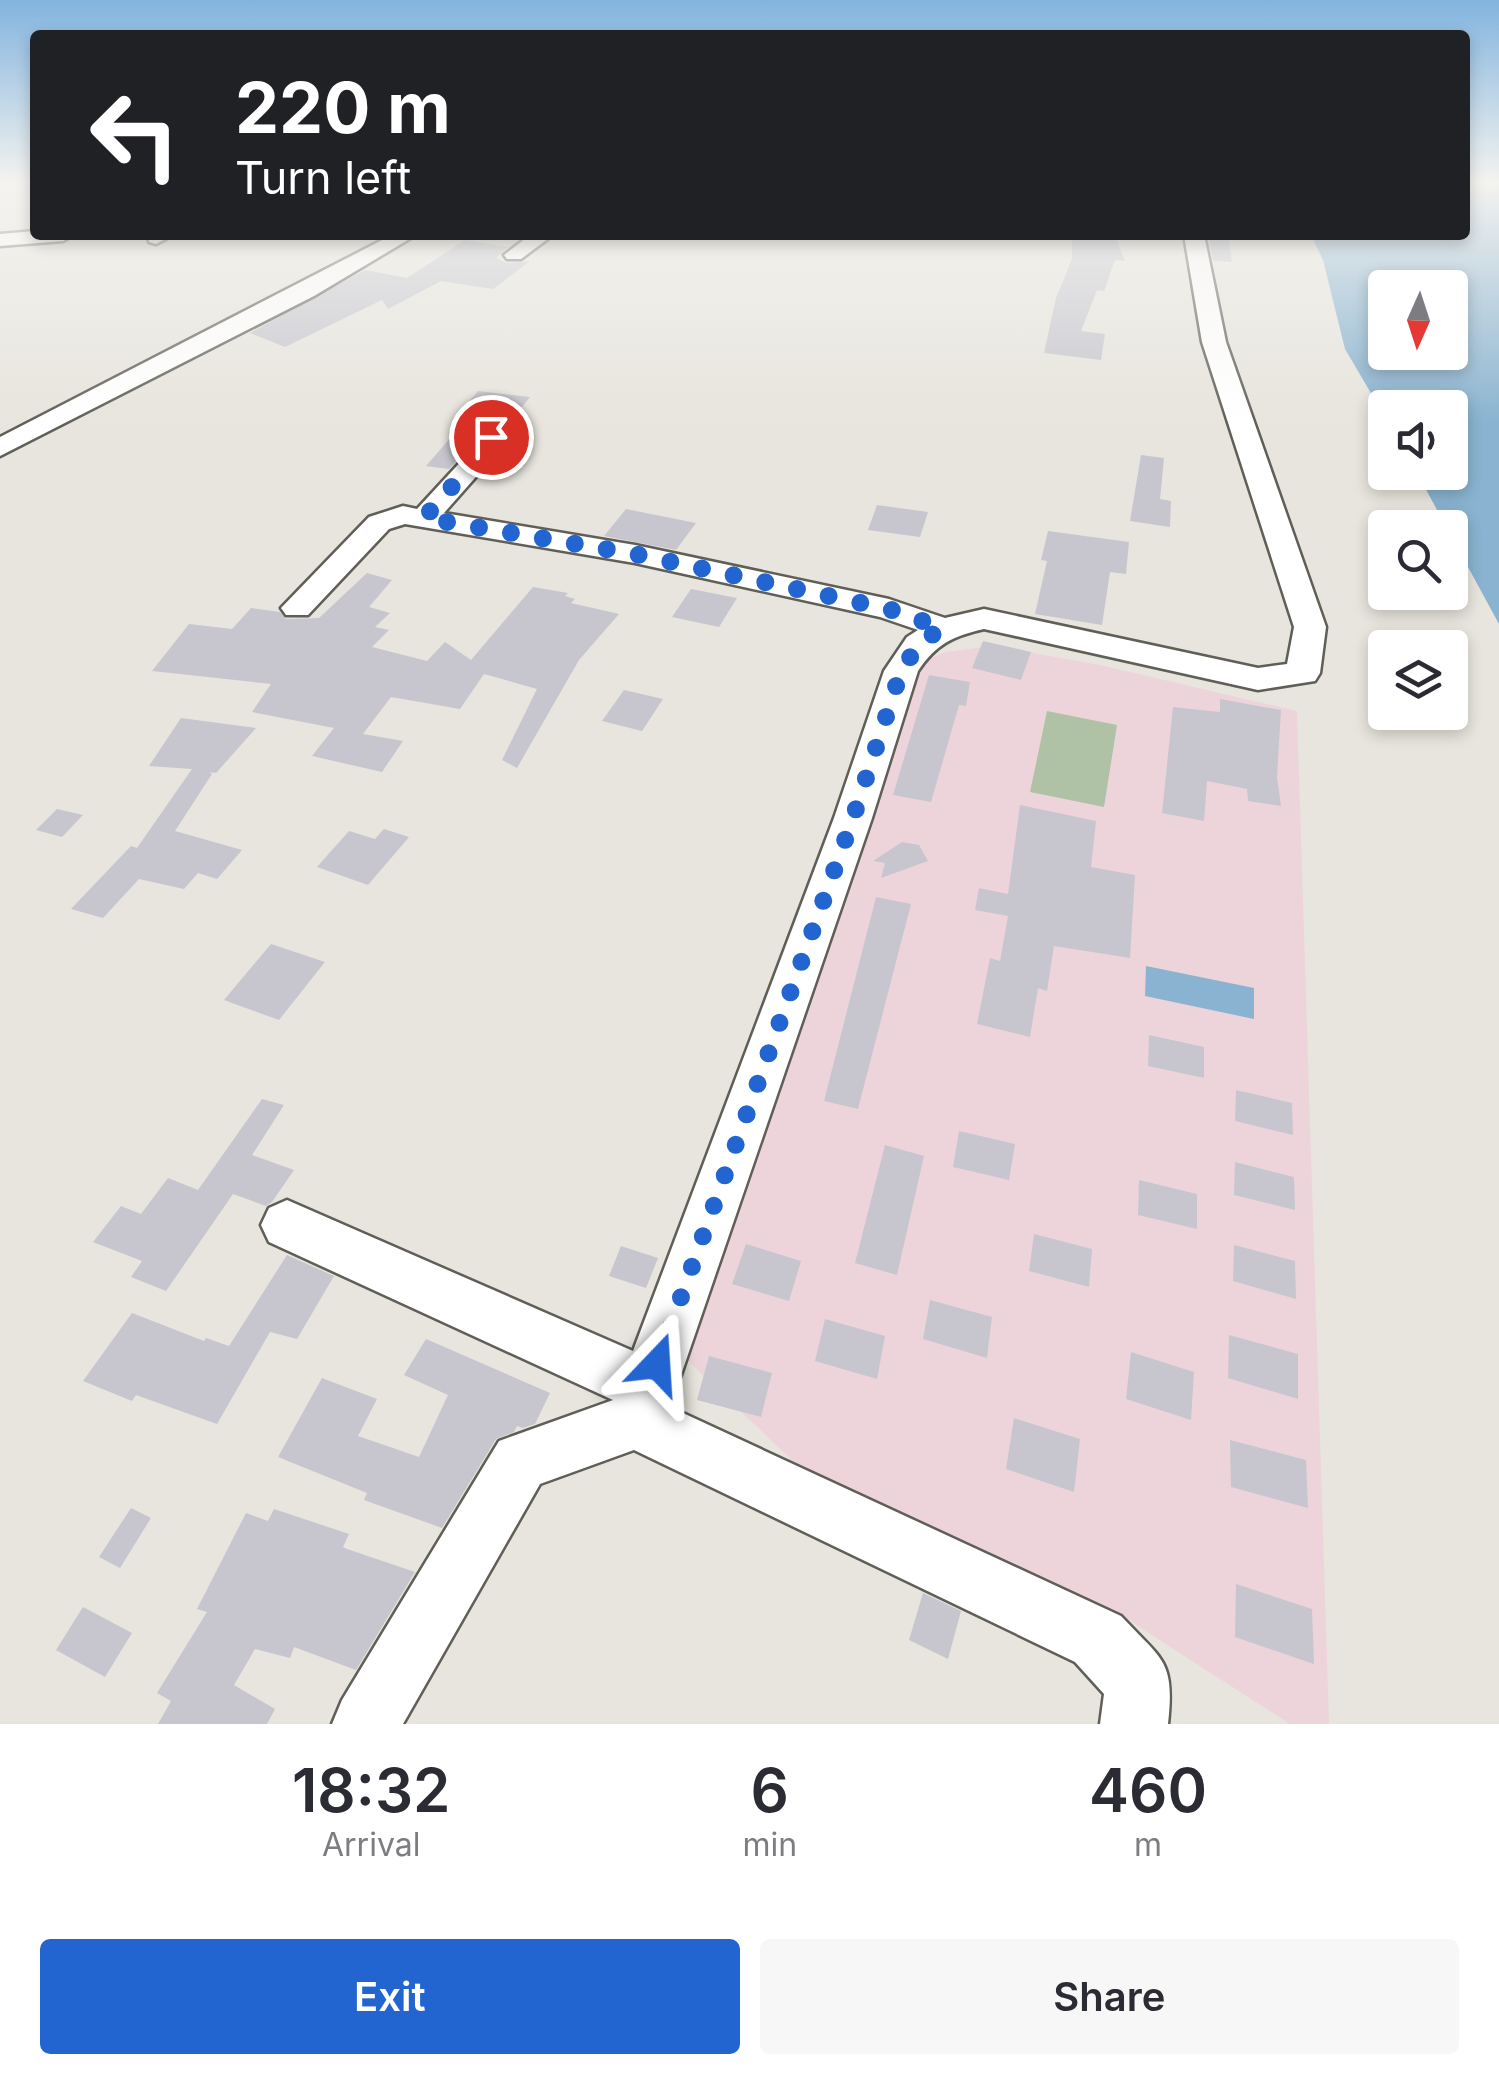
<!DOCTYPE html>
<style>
:root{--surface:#fff;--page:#f7f7f7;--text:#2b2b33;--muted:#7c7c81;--accent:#2265d1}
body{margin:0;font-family:Inter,sans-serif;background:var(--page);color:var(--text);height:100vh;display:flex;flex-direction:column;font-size:38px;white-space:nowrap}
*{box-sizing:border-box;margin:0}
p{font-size:32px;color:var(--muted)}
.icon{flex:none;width:55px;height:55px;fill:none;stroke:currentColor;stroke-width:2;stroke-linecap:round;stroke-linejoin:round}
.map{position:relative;height:1724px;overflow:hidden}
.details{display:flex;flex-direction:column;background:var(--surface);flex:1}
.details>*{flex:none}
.hud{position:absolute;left:30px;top:30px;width:1440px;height:210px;border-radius:10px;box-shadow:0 5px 15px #0003;background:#202124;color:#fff;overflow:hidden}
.needle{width:65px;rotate:183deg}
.tools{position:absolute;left:1368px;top:270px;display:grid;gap:20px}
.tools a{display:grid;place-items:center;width:100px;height:100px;border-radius:10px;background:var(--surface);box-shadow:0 5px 15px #0003;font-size:50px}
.pin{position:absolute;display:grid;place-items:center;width:85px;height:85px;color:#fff;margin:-42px;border:5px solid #fff;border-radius:50%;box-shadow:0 2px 10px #0007}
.me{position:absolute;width:110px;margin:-55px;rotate:20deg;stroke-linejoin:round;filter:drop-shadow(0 0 8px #0008)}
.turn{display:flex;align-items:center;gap:35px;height:210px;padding:0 40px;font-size:45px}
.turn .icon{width:130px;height:130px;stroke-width:2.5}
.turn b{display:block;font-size:70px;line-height:85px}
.eta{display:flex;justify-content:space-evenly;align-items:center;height:170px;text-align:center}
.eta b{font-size:60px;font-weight:600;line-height:70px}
.button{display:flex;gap:20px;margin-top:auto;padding:20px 40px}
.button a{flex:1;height:115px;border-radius:10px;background:var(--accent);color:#fff;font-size:40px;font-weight:600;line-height:115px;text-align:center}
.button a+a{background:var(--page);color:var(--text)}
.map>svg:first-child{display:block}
.commercial{fill:#edd4db}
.green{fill:#b0c2a6}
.water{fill:#89b3d0;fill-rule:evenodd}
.building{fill:#c7c6ce}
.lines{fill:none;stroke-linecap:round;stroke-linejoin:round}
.minor-casing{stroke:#5f5e57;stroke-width:5}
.minor{fill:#fff;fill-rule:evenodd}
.route{stroke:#2265d1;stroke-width:18;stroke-dasharray:0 32.4}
</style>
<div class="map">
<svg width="1499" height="1724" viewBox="0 0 1499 1724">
<rect width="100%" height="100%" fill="#e7e5dd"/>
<!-- commercial -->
<path class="commercial" d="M 994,646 L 1100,665 L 1297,711 L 1329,1724 L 1290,1724 L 1113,1610 L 796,1464 L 666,1340 L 901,671 L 945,652 Z"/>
<!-- green -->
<path class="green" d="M 1047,711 L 1117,725 L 1104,807 L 1030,792 Z"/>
<!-- water -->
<g class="water">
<path d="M 1465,183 L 1499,183 L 1499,624 L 1417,473 L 1450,472 L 1450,408 L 1385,408 L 1385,417 L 1345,349 L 1323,260 L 1311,235 L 1465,235 ZM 1385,288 L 1450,288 L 1450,352 L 1385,352 Z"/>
<path d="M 1146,966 L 1254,988 L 1254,1019 L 1145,996 Z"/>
</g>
<!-- building -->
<g class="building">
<path d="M 1072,235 L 1115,236 L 1125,261 L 1115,260 L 1104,291 L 1097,290 L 1081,331 L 1105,334 L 1101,360 L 1044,353 L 1056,298 L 1072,259 Z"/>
<path d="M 1208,235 L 1228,235 L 1232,262 L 1213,261 Z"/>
<path d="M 465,240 L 508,247 L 496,258 L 507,263 L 530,261 L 493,289 L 441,281 L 388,309 L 382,300 L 285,347 L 250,333 L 365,270 L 407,278 Z"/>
<path d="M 478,391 L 530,397 L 514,417 L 507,416 L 500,424 L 496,414 L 483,406 L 462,410 Z"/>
<path d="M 465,421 L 473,443 L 449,469 L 426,466 Z"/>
<path d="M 1141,455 L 1164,458 L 1160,499 L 1171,501 L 1170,527 L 1130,521 Z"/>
<path d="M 877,505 L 928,512 L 920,537 L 868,530 Z"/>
<path d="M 626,509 L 696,523 L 676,550 L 604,536 Z"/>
<path d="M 1048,531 L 1129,542 L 1126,574 L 1110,572 L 1102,625 L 1035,614 L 1047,561 L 1041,560 Z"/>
<path d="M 367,573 L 392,580 L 369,607 L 390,613 L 375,627 L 389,630 L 372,647 L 427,661 L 445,642 L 471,660 L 533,587 L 568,593 L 565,596 L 575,599 L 571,603 L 619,614 L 579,660 L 517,768 L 502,760 L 537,689 L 484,674 L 460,709 L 391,697 L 363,734 L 403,741 L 382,772 L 312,756 L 334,728 L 252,712 L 271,684 L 152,671 L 189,624 L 232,629 L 251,608 L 280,612 L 286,619 L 319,618 Z"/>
<path d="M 691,589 L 737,598 L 719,627 L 672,617 Z"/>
<path d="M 983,641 L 1031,652 L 1021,680 L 972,668 Z"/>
<path d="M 929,675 L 970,682 L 966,706 L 959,705 L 931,802 L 893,795 Z"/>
<path d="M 624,690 L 663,699 L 642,731 L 602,721 Z"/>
<path d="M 1220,699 L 1281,710 L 1277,777 L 1281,806 L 1248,801 L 1247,789 L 1207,781 L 1204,821 L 1162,813 L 1173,707 L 1220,712 Z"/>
<path d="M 181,718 L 256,728 L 216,773 L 209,772 L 212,774 L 175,831 L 242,850 L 217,879 L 198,873 L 184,889 L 139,879 L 103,918 L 71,909 L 131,846 L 137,848 L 192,769 L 149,766 Z"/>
<path d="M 1020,805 L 1096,821 L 1091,867 L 1135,875 L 1130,958 L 1054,946 L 1047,991 L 1038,988 L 1030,1037 L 977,1024 L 990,958 L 1000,961 L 1008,916 L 975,910 L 979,888 L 1008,894 Z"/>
<path d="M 57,809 L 83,815 L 62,837 L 36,830 Z"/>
<path d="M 384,829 L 409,837 L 368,885 L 317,867 L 349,831 L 375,839 Z"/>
<path d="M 902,842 L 919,845 L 928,861 L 881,878 L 885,863 L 873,861 Z"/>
<path d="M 876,897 L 911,904 L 858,1109 L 824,1101 Z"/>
<path d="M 271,944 L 325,962 L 279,1020 L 224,1000 Z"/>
<path d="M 1149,1035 L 1204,1047 L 1204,1078 L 1148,1066 Z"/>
<path d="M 1236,1090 L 1292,1103 L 1293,1135 L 1235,1121 Z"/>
<path d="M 262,1099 L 284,1105 L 252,1155 L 294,1170 L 272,1202 L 266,1206 L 233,1194 L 166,1291 L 131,1277 L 142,1261 L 93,1242 L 121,1206 L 141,1214 L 168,1178 L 198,1190 Z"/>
<path d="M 959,1131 L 1015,1144 L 1009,1180 L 953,1167 Z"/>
<path d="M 885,1145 L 924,1156 L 897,1275 L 855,1263 Z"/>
<path d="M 1235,1162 L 1294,1177 L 1295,1210 L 1234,1195 Z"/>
<path d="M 1139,1180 L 1197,1194 L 1197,1229 L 1138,1215 Z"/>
<path d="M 1034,1234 L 1092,1249 L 1089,1287 L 1029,1271 Z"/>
<path d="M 746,1244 L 801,1261 L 789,1301 L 732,1284 Z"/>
<path d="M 1234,1245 L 1295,1261 L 1296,1299 L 1233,1281 Z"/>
<path d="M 621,1246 L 658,1258 L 646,1288 L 609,1276 Z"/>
<path d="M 287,1255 L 334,1276 L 297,1339 L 270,1332 L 217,1424 L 136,1395 L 132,1401 L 83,1381 L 132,1313 L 204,1341 L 206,1338 L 229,1346 Z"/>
<path d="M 930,1300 L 992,1317 L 987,1358 L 923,1339 Z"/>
<path d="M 825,1319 L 885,1336 L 877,1379 L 815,1361 Z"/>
<path d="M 1229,1335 L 1298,1354 L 1298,1399 L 1228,1378 Z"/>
<path d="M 426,1339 L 550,1393 L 535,1424 L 523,1428 L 517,1426 L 514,1432 L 496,1439 L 442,1528 L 364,1500 L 367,1493 L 278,1457 L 322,1378 L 377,1399 L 358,1436 L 419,1457 L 448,1395 L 404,1375 Z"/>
<path d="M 1131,1352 L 1194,1372 L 1191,1420 L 1126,1399 Z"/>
<path d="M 709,1356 L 772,1373 L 761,1417 L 697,1400 Z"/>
<path d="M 1014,1418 L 1080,1439 L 1074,1492 L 1006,1469 Z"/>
<path d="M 1230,1440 L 1306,1460 L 1308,1508 L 1231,1487 Z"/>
<path d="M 131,1508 L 151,1518 L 120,1568 L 99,1557 Z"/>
<path d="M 274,1509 L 349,1534 L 343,1547 L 347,1549 L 415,1572 L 356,1670 L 294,1647 L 290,1658 L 255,1649 L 234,1685 L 275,1709 L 267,1724 L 158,1724 L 171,1701 L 157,1693 L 207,1612 L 197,1609 L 246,1513 L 268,1521 Z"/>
<path d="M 1236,1584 L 1312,1609 L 1314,1664 L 1235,1637 Z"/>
<path d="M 923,1593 L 961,1611 L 948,1659 L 909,1640 Z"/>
<path d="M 83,1607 L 132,1633 L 105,1677 L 56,1650 Z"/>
</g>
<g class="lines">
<defs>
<g id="minor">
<path d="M 35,231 L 35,235 L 73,235 L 63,241 L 0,246 L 0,234 Z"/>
<path d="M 148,235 L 173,235 L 156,244 L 149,242 Z"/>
<path d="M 392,235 L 416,235 L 314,296 L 0,456 L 0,437 Z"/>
<path d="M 530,235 L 553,235 L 521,259 L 507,259 L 504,255 Z"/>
<path d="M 1184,235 L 1204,235 L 1226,342 L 1326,627 L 1320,673 L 1315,681 L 1258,690 L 984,629 C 953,636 936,644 918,671 L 872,818 L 670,1407 L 1121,1616 C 1163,1661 1175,1660 1168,1724 L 1100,1724 L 1104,1694 L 1075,1662 L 634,1450 L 540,1484 L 403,1724 L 332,1724 L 342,1700 L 499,1441 L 613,1400 L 269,1242 L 261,1225 L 269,1208 L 287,1200 L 633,1351 L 834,818 L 884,671 L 907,637 L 918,630 L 880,617 L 635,563 L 405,524 L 389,529 L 308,615 L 286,615 L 281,608 L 369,517 L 403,506 L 417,509 L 477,444 L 468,417 L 481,409 L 494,417 L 504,445 L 444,513 L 635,545 L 889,599 L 945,618 L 984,609 L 1258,668 L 1287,664 L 1294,627 L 1202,342 Z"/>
</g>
</defs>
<!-- minor casing -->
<use href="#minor" class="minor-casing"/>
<!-- minor -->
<use href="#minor" class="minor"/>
</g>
<!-- sky -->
<linearGradient id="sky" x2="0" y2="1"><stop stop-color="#82b4de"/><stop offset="0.43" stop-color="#f4f3f0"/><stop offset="1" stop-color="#f4f3f0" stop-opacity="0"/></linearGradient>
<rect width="1499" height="424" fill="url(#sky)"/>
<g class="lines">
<!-- route -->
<path class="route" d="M 491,437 L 490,444 L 424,518 L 635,554 L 889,609 L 942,628 L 919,644 L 901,671 L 853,818 L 657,1364"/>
</g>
</svg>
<div class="tools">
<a><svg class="needle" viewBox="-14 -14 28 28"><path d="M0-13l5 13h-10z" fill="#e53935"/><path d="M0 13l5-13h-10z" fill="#7c7c81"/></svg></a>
<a><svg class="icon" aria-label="sound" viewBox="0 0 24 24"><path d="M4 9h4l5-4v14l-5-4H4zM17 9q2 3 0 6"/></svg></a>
<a><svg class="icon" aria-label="search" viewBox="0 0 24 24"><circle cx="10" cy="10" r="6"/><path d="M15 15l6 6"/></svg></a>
<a><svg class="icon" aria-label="layers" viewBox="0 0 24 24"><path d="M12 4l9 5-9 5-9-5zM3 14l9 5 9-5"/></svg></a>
</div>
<div class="pin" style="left:491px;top:437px;background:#d93025"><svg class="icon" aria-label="arrive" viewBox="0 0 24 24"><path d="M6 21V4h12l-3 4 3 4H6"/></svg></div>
<svg class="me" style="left:657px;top:1364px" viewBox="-20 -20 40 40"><path d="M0-17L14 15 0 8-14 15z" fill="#2265d1" stroke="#fff" stroke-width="4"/></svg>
<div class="hud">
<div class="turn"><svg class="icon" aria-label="left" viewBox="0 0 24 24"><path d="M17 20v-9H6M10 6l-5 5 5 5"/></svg><div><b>220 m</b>Turn left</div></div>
</div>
</div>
<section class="details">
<div class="eta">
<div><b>18:32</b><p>Arrival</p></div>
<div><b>6</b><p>min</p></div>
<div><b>460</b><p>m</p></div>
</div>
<div class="button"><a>Exit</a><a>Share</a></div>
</section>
